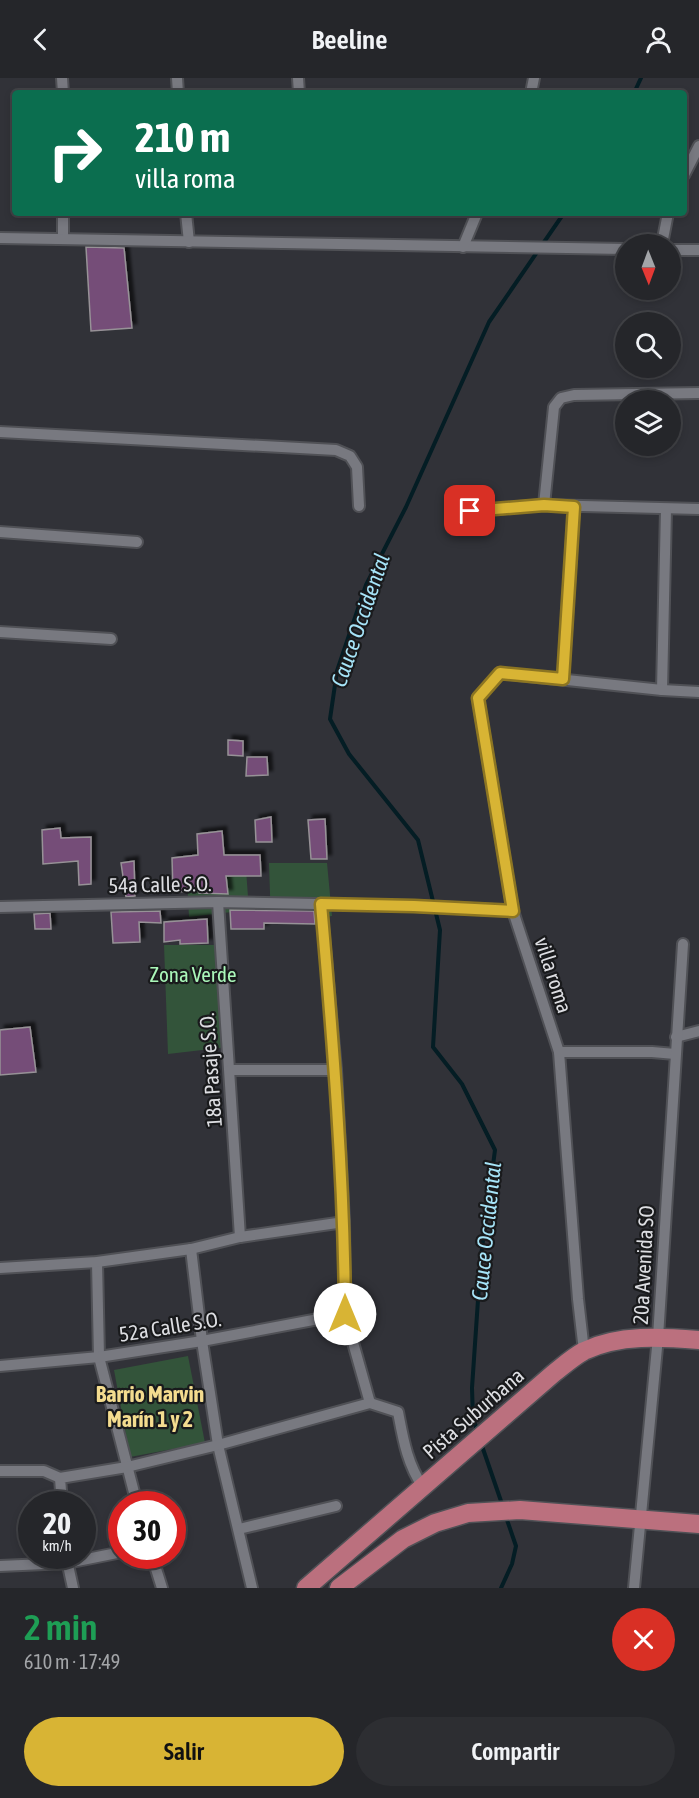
<!DOCTYPE html>
<html lang="es">
<meta charset="utf-8">
<style>
:root{--surface:#25262a;--page:#2d2e32;--text:#f1f3f6;--muted:#a3a5a8;--line:#424347;--accent:#d8b434}
body{margin:0;font-family:"Asap Condensed",sans-serif;background:var(--page);color:var(--text);height:100vh;display:flex;flex-direction:column;font-size:22px;white-space:nowrap}
*{box-sizing:border-box;margin:0}
p{font-size:20px;color:var(--muted)}
.icon{flex:none;width:33px;height:33px;fill:none;stroke:currentColor;stroke-width:2;stroke-linecap:round;stroke-linejoin:round}
.map{position:relative;height:1510px;overflow:hidden}
.panel{display:flex;flex-direction:column;background:var(--surface);flex:1}
.panel>*{flex:none}
.top-card{position:absolute;left:12px;top:12px;width:675px;height:126px;border-radius:6px;box-shadow:0 3px 9px #0003,0 0 0 2px var(--line);background:#0b6e4f;color:#fff;overflow:hidden}
.needle{width:39px;rotate:179deg}
.controls{position:absolute;left:615px;top:156px;display:grid;gap:12px}
.controls a{display:grid;place-items:center;width:66px;height:66px;border-radius:50%;background:var(--surface);box-shadow:0 3px 9px #0003,0 0 0 2px var(--line);font-size:30px}
.speed{position:absolute;left:18px;top:1413px;display:flex;gap:12px;font-size:30px;font-weight:700;text-align:center}
.speed>*{display:grid;place-content:center;width:78px;height:78px;border-radius:50%;background:var(--surface);box-shadow:0 3px 9px #0003,0 0 0 2px var(--line);line-height:1}
.speed small{font-size:15px;font-weight:400}
.speed .limit{border:9px solid #d22;background:#fff;color:#111}
.pin{position:absolute;display:grid;place-items:center;width:51px;height:51px;color:#fff;margin:-26px;border-radius:12px;box-shadow:0 3px 9px #0006}
.me{position:absolute;width:66px;margin:-33px;rotate:0deg;stroke-linejoin:round;filter:drop-shadow(0 0 4px #0008)}
.turn{display:flex;align-items:center;gap:21px;height:126px;padding:0 24px;font-size:27px}
.turn .icon{width:78px;height:78px;stroke-width:2.5}
.turn b{display:block;font-size:42px;line-height:51px}
.round{display:grid;place-items:center;flex:none;width:63px;height:63px;border-radius:32px;background:var(--page)}
.head{display:flex;align-items:center;justify-content:space-between;height:102px;padding:0 24px}
h1{font-size:36px;font-weight:600;line-height:45px;color:#1e9e55}
.primary-button{display:flex;gap:12px;margin-top:auto;padding:12px 24px}
.primary-button a{flex:1;height:69px;border-radius:36px;background:var(--accent);color:#111;font-size:24px;font-weight:600;line-height:69px;text-align:center}
.primary-button a+a{background:var(--page);color:var(--text)}
header{display:flex;justify-content:space-between;align-items:center;height:78px;padding:0 24px;background:var(--surface);font-size:27px;font-weight:600}
.map>svg:first-child{display:block}
.green{fill:#33543a}
.lines{fill:none;stroke-linecap:round;stroke-linejoin:round}
.stream{stroke:#041d24;stroke-width:4}
.building{fill:#754d78;stroke:#979297;stroke-width:1.5;filter:url(#shadow)}
.street-casing{stroke:#505156;stroke-width:14}
.primary-casing{stroke:#505156;stroke-width:21}
.street{stroke:#787980;stroke-width:10}
.primary{stroke:#bb707e;stroke-width:18}
.route-casing{stroke:#8c7522;stroke-width:15}
.route{stroke:#d8b434;stroke-width:10}
.labels{text-anchor:middle;dominant-baseline:central;stroke-width:4.5;stroke-linejoin:round;paint-order:stroke}
.street-label{font-size:21px;fill:#dddee2;stroke:#191a1c}
.park-label{font-size:21px;fill:#aaf7b9;stroke:#191a1c}
.water-label{font-size:22px;font-style:italic;fill:#a6e4f8;stroke:#191a1c}
.neighbourhood-label{font-size:22px;font-weight:bold;fill:#f4dc8f;stroke:#191a1c}
</style>
<header><svg class="icon" aria-label="back" viewBox="0 0 24 24"><path d="M15 5l-7 7 7 7"/></svg>Beeline<svg class="icon" aria-label="person" viewBox="0 0 24 24"><circle cx="12" cy="8" r="4"/><path d="M4 21q1-7 8-7t8 7"/></svg></header>
<div class="map">
<svg width="699" height="1510" viewBox="0 0 699 1510">
<defs>
<filter id="shadow"><feDropShadow dx="4.5" dy="-4.5" stdDeviation="1.5" flood-color="#0009"/></filter>
</defs>
<rect width="100%" height="100%" fill="#313238"/>
<!-- green -->
<g class="green">
<path d="M 186,778 L 245,778 L 249,832 L 189,839 Z"/>
<path d="M 269,785 L 327,785 L 332,838 L 271,846 Z"/>
<path d="M 164,867 L 222,867 L 228,969 L 168,976 Z"/>
<path d="M 188,1278 L 205,1365 L 130,1379 L 114,1292 Z"/>
</g>
<g class="lines">
<!-- stream -->
<g class="stream">
<path d="M 634,15 L 641,0"/>
<path d="M 478,1355 L 473,1340 L 472,1310 L 481,1178 L 495,1072 L 462,1006 L 433,969 L 440,852 L 418,762 L 349,676 L 330,641 L 337,593 L 366,507 L 406,429 L 489,244 L 564,135"/>
<path d="M 481,1365 L 502,1426"/>
<path d="M 501,1510 L 512,1486 L 516,1468 L 506,1439"/>
</g>
</g>
<!-- building -->
<g class="building">
<path d="M 86,169 L 124,170 L 132,250 L 91,253 Z"/>
<path d="M 228,662 L 243,663 L 243,678 L 228,677 Z"/>
<path d="M 247,679 L 267,679 L 268,697 L 246,698 Z"/>
<path d="M 271,739 L 272,764 L 256,764 L 255,742 Z"/>
<path d="M 325,741 L 327,781 L 311,781 L 308,742 Z"/>
<path d="M 60,750 L 61,760 L 91,759 L 91,806 L 79,807 L 78,783 L 43,786 L 42,752 Z"/>
<path d="M 222,753 L 224,777 L 260,777 L 261,798 L 226,798 L 228,816 L 199,815 L 199,813 L 173,814 L 172,780 L 198,777 L 197,756 Z"/>
<path d="M 134,783 L 135,818 L 126,819 L 121,785 Z"/>
<path d="M 230,832 L 314,833 L 315,846 L 264,845 L 264,851 L 231,851 Z"/>
<path d="M 160,833 L 161,845 L 139,844 L 140,864 L 113,865 L 111,834 Z"/>
<path d="M 50,835 L 51,851 L 35,851 L 34,836 Z"/>
<path d="M 207,841 L 208,865 L 180,866 L 180,862 L 164,864 L 164,844 Z"/>
<path d="M 30,949 L 36,994 L 0,997 L 0,952 Z"/>
</g>
<g class="lines">
<defs>
<g id="street">
<path d="M 62,0 L 63,15"/>
<path d="M 177,0 L 178,15"/>
<path d="M 298,0 L 299,15"/>
<path d="M 531,15 L 534,0"/>
<path d="M 684,97 L 699,68"/>
<path d="M 63,135 L 63,161"/>
<path d="M 186,135 L 189,164"/>
<path d="M 0,160 L 626,171"/>
<path d="M 662,166 L 668,135"/>
<path d="M 463,169 L 477,135"/>
<path d="M 670,172 L 699,172"/>
<path d="M 0,354 L 336,372 L 350,378 L 357,389 L 359,428"/>
<path d="M 544,427 L 554,329 L 561,320 L 574,317 L 699,315"/>
<path d="M 469,433 L 544,427 L 699,431"/>
<path d="M 0,454 L 137,464"/>
<path d="M 0,554 L 111,561"/>
<path d="M 563,601 L 574,429"/>
<path d="M 662,612 L 666,431"/>
<path d="M 218,824 L 240,1159"/>
<path d="M 321,826 L 336,992 L 344,1144 L 345,1236 L 370,1325"/>
<path d="M 0,829 L 218,824 L 414,828 L 513,833"/>
<path d="M 676,959 L 699,953"/>
<path d="M 559,974 L 513,833 L 478,620 L 500,595 L 662,612 L 699,614"/>
<path d="M 230,992 L 336,992"/>
<path d="M 191,1171 L 202,1263 L 218,1367 L 252,1510"/>
<path d="M 97,1184 L 99,1279 L 137,1426"/>
<path d="M 0,1190 L 97,1184 L 191,1171 L 240,1159 L 344,1144"/>
<path d="M 584,1273 L 578,1221 L 559,974 L 652,974 L 675,976"/>
<path d="M 0,1288 L 99,1279 L 202,1263 L 345,1236"/>
<path d="M 0,1393 L 44,1393 L 60,1400"/>
<path d="M 62,1426 L 60,1400 L 127,1389 L 218,1367 L 370,1325 L 398,1334 C 403,1360 407,1386 423,1409"/>
<path d="M 239,1451 L 336,1428"/>
<path d="M 66,1478 L 73,1510"/>
<path d="M 152,1478 L 162,1510"/>
<path d="M 0,1488 L 67,1485 L 122,1474"/>
<path d="M 634,1510 L 658,1259 L 683,866"/>
</g>
<g id="primary">
<path d="M 306,1510 L 554,1295 C 563,1288 573,1279 584,1273 C 619,1256 662,1259 699,1262"/>
<path d="M 339,1510 L 403,1461 L 435,1445 L 468,1435 L 520,1432 L 699,1446"/>
</g>
</defs>
<!-- street casing -->
<use href="#street" class="street-casing"/>
<!-- primary casing -->
<use href="#primary" class="primary-casing"/>
<!-- street -->
<use href="#street" class="street"/>
<!-- primary -->
<use href="#primary" class="primary"/>
</g>
<g class="lines">
<defs>
<path id="route" d="M 345,1236 C 344,1099 333,963 321,826 L 414,828 L 513,833 L 478,620 L 500,595 L 563,601 L 574,429 L 544,427 L 470,433"/>
</defs>
<!-- route casing -->
<use href="#route" class="route-casing"/>
<!-- route -->
<use href="#route" class="route"/>
</g>
<g class="labels">
<!-- street labels -->
<g class="street-label">
<text transform="translate(160 806) rotate(-1)">54a Calle S.O.</text>
<text transform="translate(554 897) rotate(72)">villa roma</text>
<text transform="translate(210 992) rotate(-94)">18a Pasaje S.O.</text>
<text transform="translate(643 1187) rotate(-87)">20a Avenida SO</text>
<text transform="translate(170 1248) rotate(-9)">52a Calle S.O.</text>
<text transform="translate(473 1335) rotate(-41)">Pista Suburbana</text>
</g>
<!-- park labels -->
<g class="park-label">
<text x="193" y="896">Zona Verde</text>
</g>
<!-- water labels -->
<g class="water-label">
<text transform="translate(360 542) rotate(-71)">Cauce Occidental</text>
<text transform="translate(486 1153) rotate(-84)">Cauce Occidental</text>
</g>
<!-- neighbourhood labels -->
<g class="neighbourhood-label">
<text x="150" y="1316">Barrio Marvin<tspan x="150" dy="25">Marín 1 y 2</tspan></text>
</g>
</g>
</svg>
<div class="controls">
<a><svg class="needle" viewBox="-14 -14 28 28"><path d="M0-13l5 13h-10z" fill="#e53935"/><path d="M0 13l5-13h-10z" fill="#a3a5a8"/></svg></a>
<a><svg class="icon" aria-label="search" viewBox="0 0 24 24"><circle cx="10" cy="10" r="6"/><path d="M15 15l6 6"/></svg></a>
<a><svg class="icon" aria-label="layers" viewBox="0 0 24 24"><path d="M12 4l9 5-9 5-9-5zM3 14l9 5 9-5"/></svg></a>
</div>
<div class="speed"><div>20<small>km/h</small></div><div class="limit">30</div></div>
<div class="pin" style="left:470px;top:433px;background:#d93025"><svg class="icon" aria-label="arrive" viewBox="0 0 24 24"><path d="M6 21V4h12l-3 4 3 4H6"/></svg></div>
<svg class="me" style="left:345px;top:1236px" viewBox="-20 -20 40 40"><circle r="19" fill="#fff"/><path d="M0-13L10 11 0 6-10 11z" fill="#d8b434"/></svg>
<div class="top-card">
<div class="turn"><svg class="icon" aria-label="right" viewBox="0 0 24 24"><path d="M7 20v-9h11M14 6l5 5-5 5"/></svg><div><b>210 m</b>villa roma</div></div>
</div>
</div>
<section class="panel">
<div class="head"><div><h1>2 min</h1><p>610 m · 17:49</p></div><a class="round" style="background:#d93025;color:#fff"><svg class="icon" aria-label="close" viewBox="0 0 24 24"><path d="M6 6l12 12M18 6L6 18"/></svg></a></div>
<div class="primary-button"><a>Salir</a><a>Compartir</a></div>
</section>
